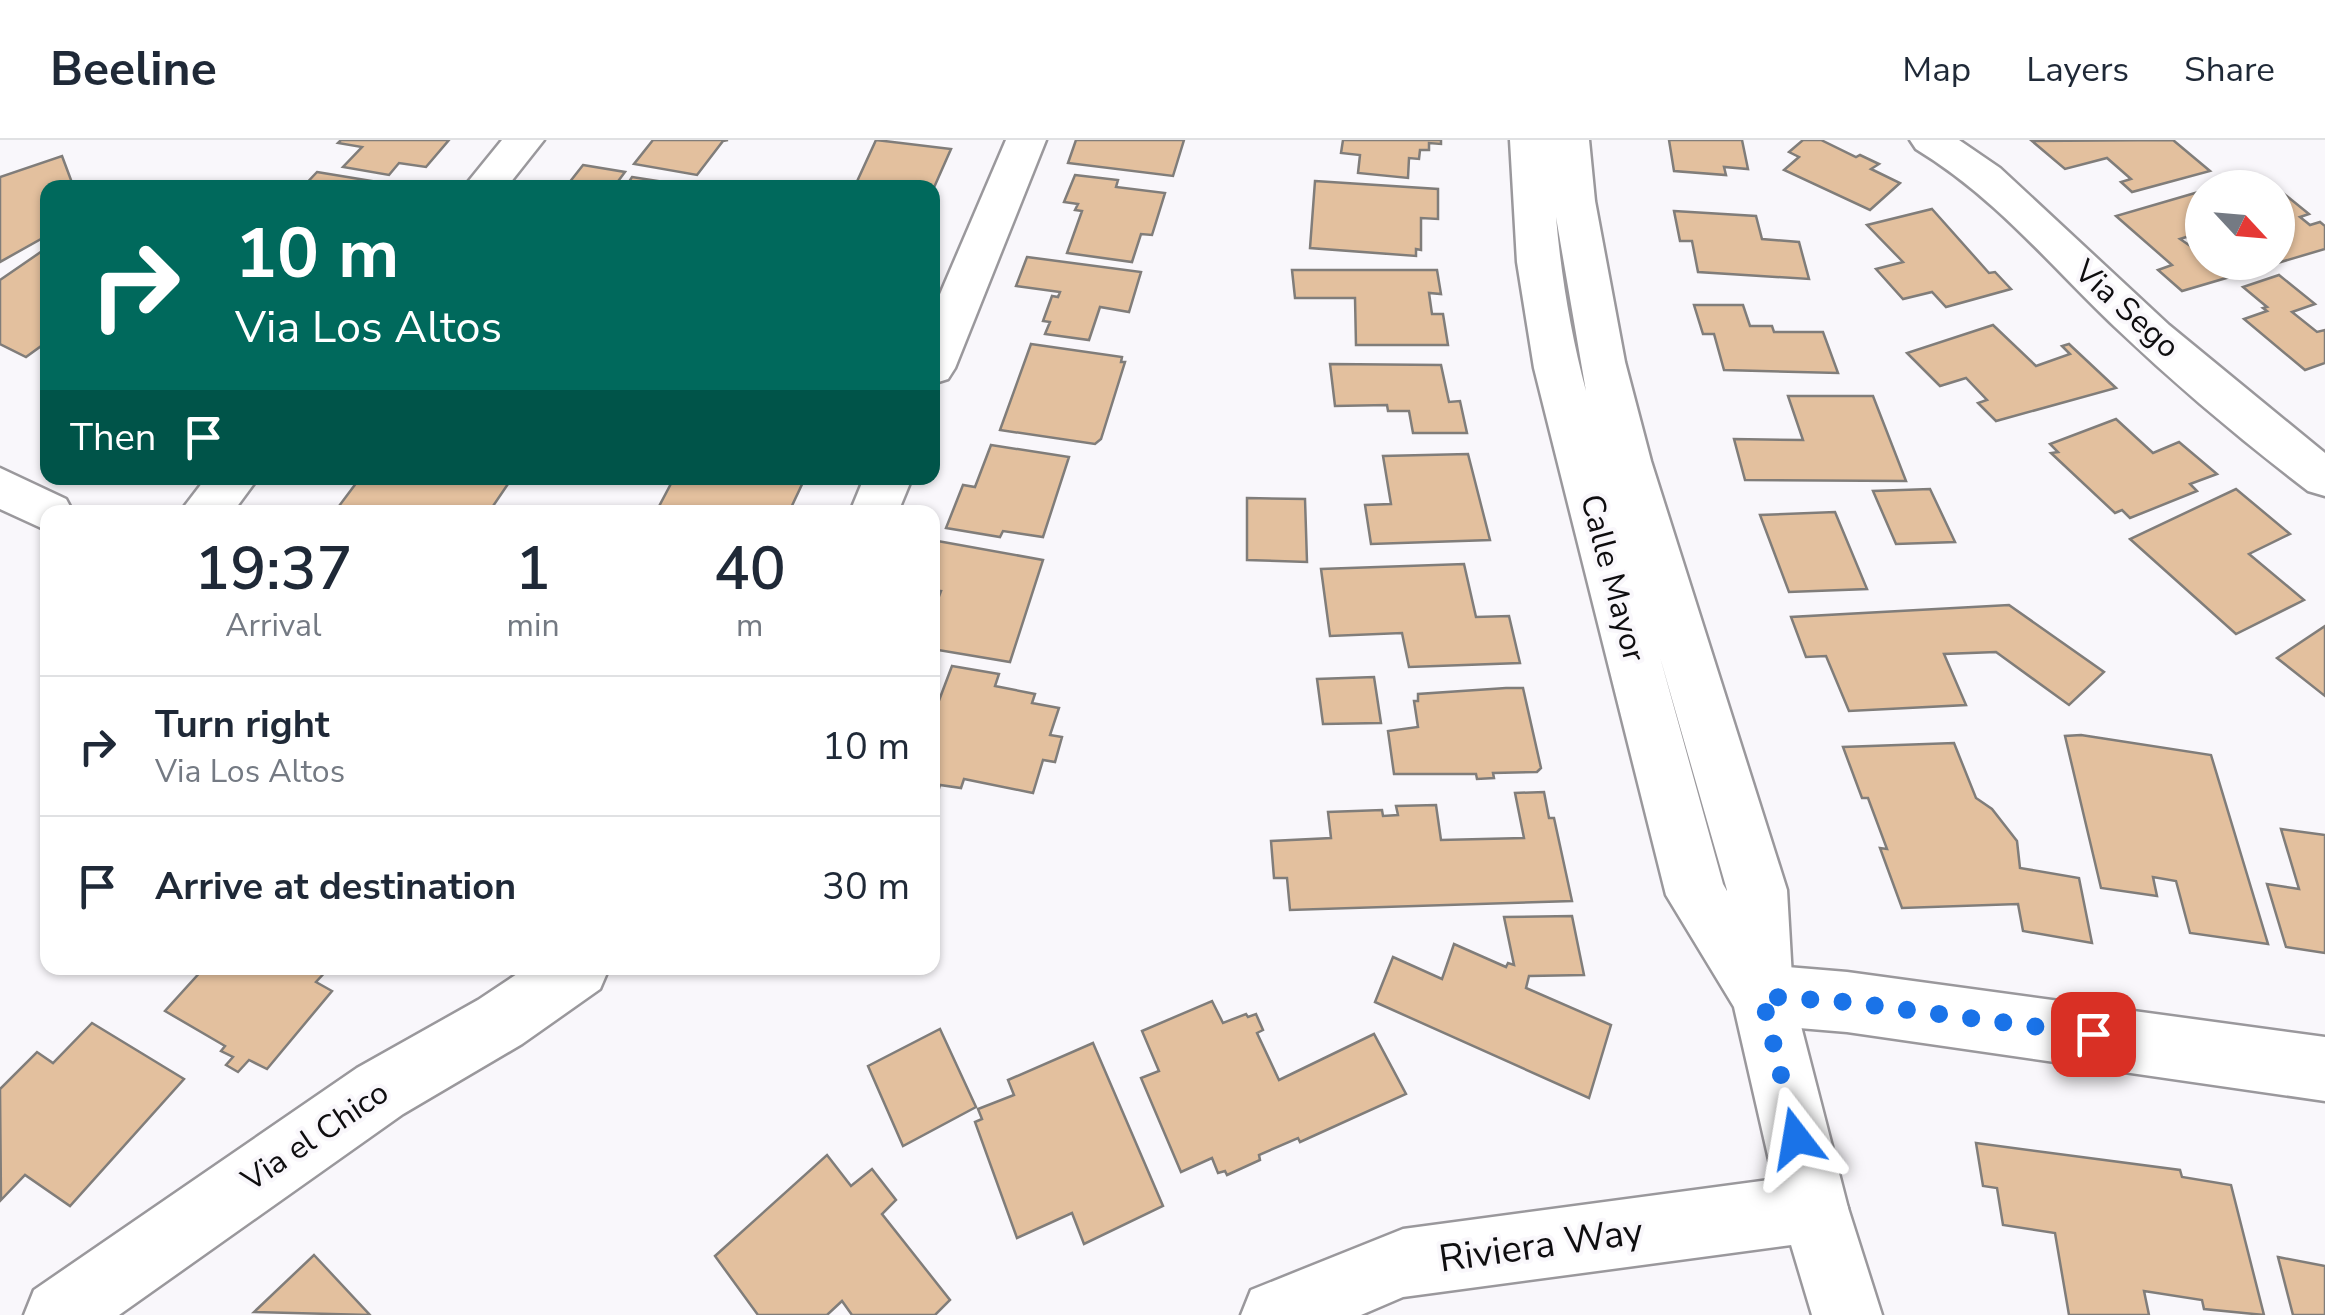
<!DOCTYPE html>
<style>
:root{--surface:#fff;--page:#f6f6f7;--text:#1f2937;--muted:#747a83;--line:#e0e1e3}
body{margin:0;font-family:"Nunito Sans",sans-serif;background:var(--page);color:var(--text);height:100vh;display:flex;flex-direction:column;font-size:38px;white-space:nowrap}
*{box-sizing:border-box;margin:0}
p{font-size:32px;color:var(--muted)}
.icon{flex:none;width:55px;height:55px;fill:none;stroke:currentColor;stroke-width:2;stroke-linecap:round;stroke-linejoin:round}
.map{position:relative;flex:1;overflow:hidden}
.details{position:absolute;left:40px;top:365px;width:900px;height:470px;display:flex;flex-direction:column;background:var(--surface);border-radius:20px;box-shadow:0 2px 8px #0004}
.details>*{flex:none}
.top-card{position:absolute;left:40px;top:40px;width:900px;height:305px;border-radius:20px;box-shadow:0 2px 8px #0004;background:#00695c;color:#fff;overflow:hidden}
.needle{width:65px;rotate:116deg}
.buttons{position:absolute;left:2185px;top:30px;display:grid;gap:20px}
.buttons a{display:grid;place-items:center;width:110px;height:110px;border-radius:50%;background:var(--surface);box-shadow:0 2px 8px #0004;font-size:50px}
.pin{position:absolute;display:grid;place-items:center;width:85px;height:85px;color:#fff;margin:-42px;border-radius:20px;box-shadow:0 5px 15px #0006}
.me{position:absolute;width:110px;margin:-55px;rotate:346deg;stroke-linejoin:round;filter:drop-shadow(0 0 8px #0008)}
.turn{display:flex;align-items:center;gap:35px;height:210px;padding:0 30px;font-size:45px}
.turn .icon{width:130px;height:130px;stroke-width:2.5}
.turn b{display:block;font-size:70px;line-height:85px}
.then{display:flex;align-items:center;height:95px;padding:0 30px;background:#0003;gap:20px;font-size:38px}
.eta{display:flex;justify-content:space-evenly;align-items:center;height:170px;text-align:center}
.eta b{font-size:60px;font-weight:600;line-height:70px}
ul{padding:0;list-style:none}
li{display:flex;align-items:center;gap:30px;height:140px;padding:0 30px;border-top:2px solid var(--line)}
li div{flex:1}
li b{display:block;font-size:38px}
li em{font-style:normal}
header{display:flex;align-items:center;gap:60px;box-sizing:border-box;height:140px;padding:0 50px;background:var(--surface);border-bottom:2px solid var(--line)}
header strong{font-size:48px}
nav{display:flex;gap:55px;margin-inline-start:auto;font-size:35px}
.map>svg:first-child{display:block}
.building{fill:#e3c09e;stroke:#807d7a;stroke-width:2.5}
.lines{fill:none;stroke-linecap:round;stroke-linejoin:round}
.minor-casing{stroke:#9a989c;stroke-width:5}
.tertiary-casing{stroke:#9a989c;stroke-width:5}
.minor{fill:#fff;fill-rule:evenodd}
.tertiary{fill:#fff;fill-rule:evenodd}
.route{stroke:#1a73e8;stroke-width:18;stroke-dasharray:0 32.4}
.labels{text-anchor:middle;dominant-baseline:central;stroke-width:8;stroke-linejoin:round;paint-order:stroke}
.street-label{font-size:32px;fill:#0e0d0f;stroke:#f9f7fb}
.near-street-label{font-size:38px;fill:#0e0d0f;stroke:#f9f7fb}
</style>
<header>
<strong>Beeline</strong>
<nav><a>Map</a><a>Layers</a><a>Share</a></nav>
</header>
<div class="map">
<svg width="2325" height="1175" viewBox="0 0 2325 1175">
<rect width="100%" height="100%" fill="#f9f7fb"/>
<!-- building -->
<g class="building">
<path d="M 341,0 L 449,0 L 426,27 L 399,23 L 389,35 L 343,27 L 362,7 L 338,3 Z"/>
<path d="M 653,0 L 728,0 L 723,1 L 697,35 L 634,24 Z"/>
<path d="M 876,0 L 951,9 L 932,52 L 932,48 L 854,48 Z"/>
<path d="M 1076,0 L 1184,0 L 1173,36 L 1068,23 Z"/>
<path d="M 1343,0 L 1441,0 L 1441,4 L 1429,3 L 1429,10 L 1420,10 L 1419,19 L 1409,18 L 1408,38 L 1358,33 L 1360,15 L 1341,13 Z"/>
<path d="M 1669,0 L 1742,0 L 1748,29 L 1724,27 L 1726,35 L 1674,31 Z"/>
<path d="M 1803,0 L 1821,0 L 1856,17 L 1860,15 L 1879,24 L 1871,29 L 1900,43 L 1870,70 L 1784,30 L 1799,17 L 1789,12 Z"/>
<path d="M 2173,0 L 2210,31 L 2132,52 L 2121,42 L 2131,39 L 2107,18 L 2065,29 L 2032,1 Z"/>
<path d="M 62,16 L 74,48 L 48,48 L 48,95 L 0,122 L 0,37 Z"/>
<path d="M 583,25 L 625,32 L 613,48 L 565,48 Z"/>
<path d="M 317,32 L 408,47 L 302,48 Z"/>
<path d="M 1075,35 L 1118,40 L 1116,47 L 1165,53 L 1152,95 L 1141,94 L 1132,122 L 1067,113 L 1082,71 L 1075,70 L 1078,64 L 1064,62 Z"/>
<path d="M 632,37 L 696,47 L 625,48 Z"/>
<path d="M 2265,39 L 2276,48 L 2217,48 L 2245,40 L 2250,43 Z"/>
<path d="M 1315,41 L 1438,49 L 1438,79 L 1421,78 L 1421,110 L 1416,109 L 1416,116 L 1310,108 Z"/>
<path d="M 2278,49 L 2309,74 L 2300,77 L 2310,85 L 2320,82 L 2325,86 L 2325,109 L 2182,151 L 2158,130 L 2172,125 L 2116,76 L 2202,51 L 2202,92 L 2180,99 L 2202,114 L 2202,122 L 2278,122 Z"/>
<path d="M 1932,69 L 1989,133 L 1995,132 L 2011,149 L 1946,167 L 1932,152 L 1903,159 L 1876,129 L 1903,122 L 1867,85 Z"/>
<path d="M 1674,71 L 1756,76 L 1762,99 L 1799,102 L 1809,139 L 1698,132 L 1692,101 L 1680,101 Z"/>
<path d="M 48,107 L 48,201 L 26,217 L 0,204 L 0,140 Z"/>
<path d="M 1027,117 L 1141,132 L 1129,172 L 1100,167 L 1089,200 L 1045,194 L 1050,182 L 1043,181 L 1052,156 L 1058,157 L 1060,152 L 1016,146 Z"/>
<path d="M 1292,130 L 1437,130 L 1441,154 L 1429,153 L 1432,174 L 1443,174 L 1448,205 L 1356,205 L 1355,158 L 1295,158 Z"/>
<path d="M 2279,135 L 2315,164 L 2292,172 L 2317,192 L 2325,190 L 2325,223 L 2305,230 L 2244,179 L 2267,171 L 2263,168 L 2267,167 L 2243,147 Z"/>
<path d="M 1694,165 L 1743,165 L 1750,186 L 1772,186 L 1774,192 L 1823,192 L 1838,233 L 1724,230 L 1714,194 L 1703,194 Z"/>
<path d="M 1993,185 L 2036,226 L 2070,214 L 2062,206 L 2069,204 L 2116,248 L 1996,281 L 1978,263 L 1987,260 L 1966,238 L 1940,246 L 1907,213 Z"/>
<path d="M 1031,204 L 1122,217 L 1121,222 L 1125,222 L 1101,299 L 1095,304 L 1000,290 Z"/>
<path d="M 1330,224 L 1441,225 L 1449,262 L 1460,261 L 1467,293 L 1413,293 L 1409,271 L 1388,271 L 1387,265 L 1335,266 Z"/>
<path d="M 1788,256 L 1873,256 L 1906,341 L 1745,340 L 1734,299 L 1803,300 Z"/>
<path d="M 2116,279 L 2153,313 L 2179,302 L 2217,334 L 2190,344 L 2197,351 L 2130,378 L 2122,370 L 2115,373 L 2051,313 L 2058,312 L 2050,304 Z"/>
<path d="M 991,305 L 1069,317 L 1043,397 L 1003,391 L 1000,397 L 946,388 L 963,345 L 975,347 Z"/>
<path d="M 1468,314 L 1490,400 L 1371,404 L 1365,365 L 1391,364 L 1383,316 Z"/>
<path d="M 360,338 L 512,338 L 489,372 L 374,372 L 339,366 Z"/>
<path d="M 674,338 L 805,338 L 789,372 L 656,372 Z"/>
<path d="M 1930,349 L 1955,402 L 1896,404 L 1873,351 Z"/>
<path d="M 2236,349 L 2290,394 L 2249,414 L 2304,460 L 2236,494 L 2130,399 Z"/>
<path d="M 1247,358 L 1305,359 L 1307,422 L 1247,420 Z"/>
<path d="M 1835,372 L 1867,449 L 1789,452 L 1760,375 Z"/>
<path d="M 932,400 L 1043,420 L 1010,522 L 932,509 L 932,475 L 941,451 L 932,450 Z"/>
<path d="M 1464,424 L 1476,477 L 1509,476 L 1520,523 L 1409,527 L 1402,493 L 1330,496 L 1321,429 Z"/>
<path d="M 2009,465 L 2104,532 L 2069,565 L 1996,512 L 1944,514 L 1966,565 L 1849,571 L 1826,516 L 1806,517 L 1791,477 Z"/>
<path d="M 2325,486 L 2325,556 L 2277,518 Z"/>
<path d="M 952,526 L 999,534 L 995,546 L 1035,554 L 1032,563 L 1059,568 L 1050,595 L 1062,597 L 1055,622 L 1043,620 L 1033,653 L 964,639 L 961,648 L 940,645 L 938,652 L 932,651 L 932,579 Z"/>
<path d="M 1374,537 L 1381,583 L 1323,584 L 1317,539 Z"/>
<path d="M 1506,548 L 1523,548 L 1541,628 L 1537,632 L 1493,633 L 1494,638 L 1477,639 L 1476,634 L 1394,634 L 1388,591 L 1418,587 L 1414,561 L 1418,561 L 1418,554 Z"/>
<path d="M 2081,595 L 2211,615 L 2268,804 L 2190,793 L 2176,741 L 2153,737 L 2157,756 L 2101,748 L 2065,596 Z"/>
<path d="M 1954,603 L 1976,658 L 1992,669 L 2017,701 L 2020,728 L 2079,738 L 2092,803 L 2023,791 L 2018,764 L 1902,768 L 1880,708 L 1887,709 L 1868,658 L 1862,658 L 1843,607 Z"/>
<path d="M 1544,652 L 1549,678 L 1554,678 L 1572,761 L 1290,770 L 1287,738 L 1274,738 L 1271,701 L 1331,698 L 1328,672 L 1382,670 L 1383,676 L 1398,675 L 1396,666 L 1436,665 L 1441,700 L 1524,698 L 1515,653 Z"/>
<path d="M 2281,689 L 2325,695 L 2325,813 L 2286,807 L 2267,744 L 2299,749 Z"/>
<path d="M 1572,776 L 1584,835 L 1529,836 L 1526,848 L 1611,885 L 1589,958 L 1375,862 L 1393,817 L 1442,839 L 1454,804 L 1506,827 L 1508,823 L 1514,825 L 1504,777 Z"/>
<path d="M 204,828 L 329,828 L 316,842 L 332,851 L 267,929 L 249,920 L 238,932 L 226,925 L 233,917 L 221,911 L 225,906 L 165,871 Z"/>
<path d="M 1212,861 L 1223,883 L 1246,874 L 1248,877 L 1256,874 L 1263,890 L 1257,893 L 1279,940 L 1374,894 L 1406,954 L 1300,1002 L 1298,998 L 1259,1015 L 1260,1020 L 1227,1035 L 1225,1031 L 1218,1033 L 1212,1018 L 1181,1032 L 1141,938 L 1159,931 L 1142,891 Z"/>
<path d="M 92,883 L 184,939 L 70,1066 L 25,1035 L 1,1060 L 0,949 L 37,912 L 53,923 Z"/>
<path d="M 940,889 L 976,967 L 903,1006 L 868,926 Z"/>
<path d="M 1093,903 L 1163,1066 L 1084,1104 L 1072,1073 L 1017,1098 L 975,982 L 982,979 L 978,969 L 1014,955 L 1008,940 Z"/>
<path d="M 1976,1003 L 2180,1030 L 2182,1037 L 2231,1045 L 2264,1175 L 2204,1169 L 2202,1160 L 2144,1151 L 2149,1175 L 2069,1175 L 2055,1093 L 2003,1085 L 1997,1048 L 1983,1046 Z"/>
<path d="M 827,1015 L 851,1046 L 872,1029 L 896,1060 L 882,1074 L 950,1160 L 935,1175 L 852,1175 L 842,1161 L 827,1175 L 758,1175 L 715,1116 Z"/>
<path d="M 314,1115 L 370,1175 L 254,1172 Z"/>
<path d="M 2278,1117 L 2325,1126 L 2325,1175 L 2293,1175 Z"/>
</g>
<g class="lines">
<defs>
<g id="minor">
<path d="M 502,0 L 544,0 L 506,48 L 463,48 Z"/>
<path d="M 1006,0 L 1046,0 L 955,228 L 948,239 L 932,244 L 932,173 Z"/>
<path d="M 1910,0 L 1959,0 L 2000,28 L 2169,185 L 2325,313 L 2325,356 L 2308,351 C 2241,300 2176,245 2115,187 C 2050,125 1994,56 1916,9 Z"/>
<path d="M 206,338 L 258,338 L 233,372 L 180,372 Z"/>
<path d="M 864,338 L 912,338 L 898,372 L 850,372 Z"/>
<path d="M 1762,825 L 1847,832 L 2325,897 L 2325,961 L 1847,892 L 1762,885 L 1740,876 L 1731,855 L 1740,834 Z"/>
<path d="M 526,828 L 609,828 L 600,849 L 522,904 L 403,974 L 119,1175 L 24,1175 L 34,1150 L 357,928 L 478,860 Z"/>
<path d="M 1814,1034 L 1838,1044 L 1848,1068 L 1838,1092 L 1814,1102 L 1403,1157 L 1361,1175 L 1241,1175 L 1251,1150 L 1403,1089 Z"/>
</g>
<g id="tertiary">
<path d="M 1510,0 L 1589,0 L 1595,61 L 1625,222 L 1651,321 L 1787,750 L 1793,855 L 1848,1068 L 1882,1175 L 1812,1175 L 1780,1068 L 1734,867 L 1666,755 L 1534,228 L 1517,122 ZM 1556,77 L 1586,251 C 1571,195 1561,135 1556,77 ZM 1660,517 L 1727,750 L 1727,751 L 1723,744 Z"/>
<path d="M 0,328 L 66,359 L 73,372 L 48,372 L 48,391 L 0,369 Z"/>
</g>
</defs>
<!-- minor casing -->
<use href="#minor" class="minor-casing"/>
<!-- tertiary casing -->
<use href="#tertiary" class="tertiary-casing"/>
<!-- minor -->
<use href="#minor" class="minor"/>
<!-- tertiary -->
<use href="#tertiary" class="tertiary"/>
</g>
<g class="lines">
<!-- route -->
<path class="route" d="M 1796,998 L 1762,856 L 1847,862 L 2093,894"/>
</g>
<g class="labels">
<!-- street labels -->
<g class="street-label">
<text transform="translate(2127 169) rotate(42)">Via Sego</text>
<text transform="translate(1613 438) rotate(75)">Calle Mayor</text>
<text transform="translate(315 996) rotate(-34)">Via el Chico</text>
</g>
<!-- near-street labels -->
<g class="near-street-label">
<text transform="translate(1541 1105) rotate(-8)">Riviera Way</text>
</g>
</g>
</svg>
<div class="buttons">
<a><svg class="needle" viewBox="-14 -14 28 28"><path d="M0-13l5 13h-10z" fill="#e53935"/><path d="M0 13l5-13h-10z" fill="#747a83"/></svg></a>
</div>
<div class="pin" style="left:2093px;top:894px;background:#d93025"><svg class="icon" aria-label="arrive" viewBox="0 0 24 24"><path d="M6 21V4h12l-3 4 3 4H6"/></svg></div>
<svg class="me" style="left:1796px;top:998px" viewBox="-20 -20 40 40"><path d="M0-17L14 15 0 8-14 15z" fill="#1a73e8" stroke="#fff" stroke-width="4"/></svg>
<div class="top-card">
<div class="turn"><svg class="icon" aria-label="right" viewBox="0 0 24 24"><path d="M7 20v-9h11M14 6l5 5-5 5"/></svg><div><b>10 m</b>Via Los Altos</div></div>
<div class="then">Then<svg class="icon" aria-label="arrive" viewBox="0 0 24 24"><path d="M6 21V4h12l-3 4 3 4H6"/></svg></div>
</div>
<section class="details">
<div class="eta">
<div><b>19:37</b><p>Arrival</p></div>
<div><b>1</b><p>min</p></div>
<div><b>40</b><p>m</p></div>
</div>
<ul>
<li><svg class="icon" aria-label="right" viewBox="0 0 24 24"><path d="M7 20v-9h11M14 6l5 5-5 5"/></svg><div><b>Turn right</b><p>Via Los Altos</p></div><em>10 m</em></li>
<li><svg class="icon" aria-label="arrive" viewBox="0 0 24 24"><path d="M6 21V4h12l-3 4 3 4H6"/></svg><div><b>Arrive at destination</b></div><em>30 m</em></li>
</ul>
</section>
</div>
